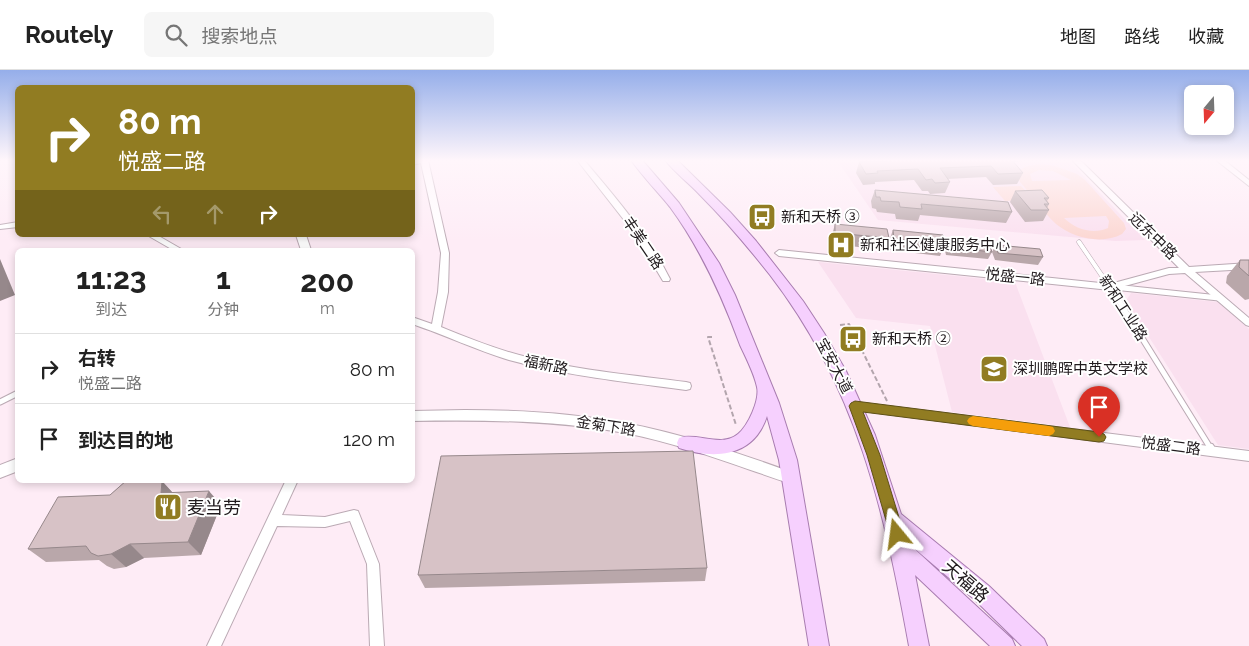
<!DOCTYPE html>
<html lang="zh">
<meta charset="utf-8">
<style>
:root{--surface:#fff;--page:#f6f6f6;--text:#222;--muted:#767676;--line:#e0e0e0}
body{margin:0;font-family:Raleway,"Noto Sans SC",sans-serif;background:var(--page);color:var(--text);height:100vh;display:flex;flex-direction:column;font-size:19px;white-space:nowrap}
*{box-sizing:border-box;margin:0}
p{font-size:16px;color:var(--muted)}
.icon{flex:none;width:28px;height:28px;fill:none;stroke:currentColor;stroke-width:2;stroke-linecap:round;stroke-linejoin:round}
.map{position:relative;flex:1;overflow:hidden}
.panel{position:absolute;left:15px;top:178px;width:400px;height:235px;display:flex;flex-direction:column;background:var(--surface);border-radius:8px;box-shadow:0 2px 8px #0003}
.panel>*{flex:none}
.hud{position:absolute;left:15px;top:15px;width:400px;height:152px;border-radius:8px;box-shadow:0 2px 8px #0003;background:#917c22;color:#fff;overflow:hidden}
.needle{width:32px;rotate:199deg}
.controls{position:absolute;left:1184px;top:15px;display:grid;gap:10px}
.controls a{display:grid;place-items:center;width:50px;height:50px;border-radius:8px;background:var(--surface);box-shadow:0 2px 8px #0003;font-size:25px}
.pin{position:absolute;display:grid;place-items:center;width:42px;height:42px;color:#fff;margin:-51px -21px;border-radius:50% 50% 50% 0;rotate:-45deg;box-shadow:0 0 5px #0007}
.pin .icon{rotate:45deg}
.me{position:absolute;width:55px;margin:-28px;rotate:344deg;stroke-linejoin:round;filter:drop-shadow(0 0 4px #0008)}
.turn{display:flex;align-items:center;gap:18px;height:105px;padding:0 20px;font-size:22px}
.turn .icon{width:65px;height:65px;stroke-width:2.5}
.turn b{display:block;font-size:35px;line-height:42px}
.lanes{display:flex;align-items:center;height:48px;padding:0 20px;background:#0003;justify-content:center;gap:25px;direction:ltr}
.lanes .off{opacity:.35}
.eta{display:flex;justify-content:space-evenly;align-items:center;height:85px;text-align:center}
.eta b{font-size:30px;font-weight:700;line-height:35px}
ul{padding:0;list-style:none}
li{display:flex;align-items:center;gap:15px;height:70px;padding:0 20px;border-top:1px solid var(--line)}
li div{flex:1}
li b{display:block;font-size:19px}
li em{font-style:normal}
header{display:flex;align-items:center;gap:30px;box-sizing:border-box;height:70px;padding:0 25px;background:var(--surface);border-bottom:1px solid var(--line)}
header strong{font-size:24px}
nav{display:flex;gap:28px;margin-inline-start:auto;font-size:18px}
.search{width:350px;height:45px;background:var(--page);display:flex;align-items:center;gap:12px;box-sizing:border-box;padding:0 18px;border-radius:8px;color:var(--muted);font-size:19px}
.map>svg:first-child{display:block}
.built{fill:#fae0ef}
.green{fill:#fcd7d2;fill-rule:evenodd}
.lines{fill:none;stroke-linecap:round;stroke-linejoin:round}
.service-far2-casing{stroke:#bbaab4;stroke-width:5}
.service-far1-casing{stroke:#bbaab4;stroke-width:7}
.service-casing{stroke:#bbaab4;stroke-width:8}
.minor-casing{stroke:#bbaab4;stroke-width:2}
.tertiary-casing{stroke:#bbaab4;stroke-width:2}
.primary-casing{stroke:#a87cb0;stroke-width:2}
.path{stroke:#b3a5ad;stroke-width:2;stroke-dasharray:5 2.5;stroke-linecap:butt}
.service-far2{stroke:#fff;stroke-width:4}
.service-far1{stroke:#fff;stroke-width:5}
.service{stroke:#fff;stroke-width:6}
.minor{fill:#fff;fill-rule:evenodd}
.tertiary{fill:#fff;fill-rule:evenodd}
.primary{fill:#f6d0fe;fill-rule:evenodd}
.wall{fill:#b9a7aa}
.shaded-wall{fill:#96888b}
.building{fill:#d7c2c6;stroke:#96888b}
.route{fill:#917c22;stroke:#5e5116}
.slow{fill:#f59e0b}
.labels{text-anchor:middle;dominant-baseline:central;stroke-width:4;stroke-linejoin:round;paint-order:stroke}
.poi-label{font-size:15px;fill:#211b1e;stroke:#fff;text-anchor:start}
.street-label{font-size:15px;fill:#211b1e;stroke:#fff}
.near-poi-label{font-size:18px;fill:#211b1e;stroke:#fff;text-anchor:start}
.near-street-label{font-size:18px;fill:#211b1e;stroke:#fff}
</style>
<header>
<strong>Routely</strong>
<div class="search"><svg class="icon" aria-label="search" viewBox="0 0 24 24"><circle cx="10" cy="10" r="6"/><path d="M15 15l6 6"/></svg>搜索地点</div>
<nav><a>地图</a><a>路线</a><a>收藏</a></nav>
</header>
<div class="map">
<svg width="1249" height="576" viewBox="0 0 1249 576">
<rect width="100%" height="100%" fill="#feecf6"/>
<!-- built -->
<g class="built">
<path d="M 837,90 L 1068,90 L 1145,170 L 1115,171 L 878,150 Z"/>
<path d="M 818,192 L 1015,212 L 1070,357 L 952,342 L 930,256 L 856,248 Z"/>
<path d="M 1131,223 L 1218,232 L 1249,259 L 1249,379 L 1218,375 L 1126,231 Z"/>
</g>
<!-- green -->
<g class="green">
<path d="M 1043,94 L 1055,96 L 1077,104 L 1085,110 L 1124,153 L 1126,159 L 1122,164 C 1102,175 1073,168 1056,154 C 1043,142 1032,126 1020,112 C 1013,96 1031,95 1043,94 ZM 1039,100 L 1053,101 L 1071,110 L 1032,111 L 1030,104 ZM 1106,146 L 1109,151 L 1108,158 C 1093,165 1075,159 1064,148 Z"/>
<path d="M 1021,116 L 1034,130 L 1005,131 L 993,117 Z"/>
</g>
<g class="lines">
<defs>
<g id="service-far2">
<path d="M 1079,172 L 1111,219"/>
<path d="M 1113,217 L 1135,219"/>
</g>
<g id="service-far1">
<path d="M 1111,218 L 1211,379"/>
<path d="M 1123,218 L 1219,228"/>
<path d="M 0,332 L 18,323"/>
</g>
<path id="service" d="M 1211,377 L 1213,381"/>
<g id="minor">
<path d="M 428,90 L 449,183 L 448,222 L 441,257 C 471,269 500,281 531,288 C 582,301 634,305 686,312 L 690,313 L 691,316 L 690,319 L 686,320 C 627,312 567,306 509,290 C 476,280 445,265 412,254 L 412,247 L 432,254 L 438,222 L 441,183 L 421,93 L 412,95 L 412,91 Z"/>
<path d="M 577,90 L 584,90 C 616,128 648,165 670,209 L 669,211 L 663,211 L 635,164 Z"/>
<path d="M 1072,90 L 1080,90 L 1189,197 L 1249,193 L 1249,199 L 1195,202 L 1249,248 L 1249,256 L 1246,255 L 1185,203 L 1169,204 L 1110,220 L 779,186 L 775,183 L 779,180 L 1110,214 L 1169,198 L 1179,198 Z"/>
<path d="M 1216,90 L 1224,90 L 1249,110 L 1249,116 Z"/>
<path d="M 18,152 L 18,157 L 0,159 L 0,155 Z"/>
<path d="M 147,165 L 157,165 L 183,180 L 173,180 Z"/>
<path d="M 855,332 L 1249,381 L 1249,391 L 855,340 L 851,339 L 850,336 L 851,333 Z"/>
<path d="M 286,410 L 298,410 L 282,445 L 325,447 L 354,440 L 358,441 L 379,494 L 384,576 L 370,576 L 367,494 L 350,451 L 325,457 L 277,456 L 221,576 L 207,576 Z"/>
</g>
<g id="tertiary">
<path d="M 296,165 L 306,165 L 311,180 L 301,180 Z"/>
<path d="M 465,340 C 519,340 572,343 625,353 C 684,364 741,384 797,404 L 799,408 L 797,412 L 792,414 C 737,396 682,374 625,363 C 555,350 483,350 412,351 L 412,341 Z"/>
<path d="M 18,388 L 18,401 L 0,408 L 0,395 Z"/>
</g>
<g id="primary">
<path d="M 631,90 L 642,90 L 679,133 L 719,193 L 735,225 L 779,333 L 797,390 L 829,576 L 809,576 L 779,390 L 767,346 C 754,387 715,390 679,378 L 677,373 L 679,368 C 697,362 721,378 738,364 C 748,356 760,330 757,317 C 754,303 746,288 740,275 C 722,226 701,179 670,137 C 657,121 643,107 631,90 Z"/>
<path d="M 665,90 L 677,90 L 730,142 L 756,171 L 803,231 L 824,263 L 846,301 L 875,365 L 901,444 L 989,516 L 1044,569 L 1047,576 L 1022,576 L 975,530 L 908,473 L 1012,569 L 1015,576 L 990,576 L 915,505 L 929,576 L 909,576 C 884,439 857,318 770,205 C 748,177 725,150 700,125 C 689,113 675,103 665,90 Z"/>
</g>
</defs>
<!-- service-far2 casing -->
<use href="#service-far2" class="service-far2-casing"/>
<!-- service-far1 casing -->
<use href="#service-far1" class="service-far1-casing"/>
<!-- service casing -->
<use href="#service" class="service-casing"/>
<!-- minor casing -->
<use href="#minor" class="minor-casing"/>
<!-- tertiary casing -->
<use href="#tertiary" class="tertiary-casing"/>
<!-- primary casing -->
<use href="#primary" class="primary-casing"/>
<!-- path -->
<g class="path">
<path d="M 840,255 L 849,254 L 887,331"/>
<path d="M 712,267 L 708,267 L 736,355"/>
</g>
<!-- service-far2 -->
<use href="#service-far2" class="service-far2"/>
<!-- service-far1 -->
<use href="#service-far1" class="service-far1"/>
<!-- service -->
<use href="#service" class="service"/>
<!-- minor -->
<use href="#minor" class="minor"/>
<!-- tertiary -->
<use href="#tertiary" class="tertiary"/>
<!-- primary -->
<use href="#primary" class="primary"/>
</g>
<!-- wall -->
<g class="wall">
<path d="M 904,90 L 1039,90 L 1013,92 L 1023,103 L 1017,114 L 993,115 L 986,107 L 947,109 L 950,112 L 945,123 L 930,124 L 928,121 L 922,121 L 914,110 L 875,112 L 875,114 L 863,115 L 856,103 L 859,92 Z"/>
<path d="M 875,120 L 1012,142 L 1006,153 L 920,145 L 918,151 L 896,149 L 895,144 L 877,142 L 876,139 L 872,138 L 871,131 Z"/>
<path d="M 1015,121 L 1049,128 L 1047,131 L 1049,134 L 1047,138 L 1049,140 L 1043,151 L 1025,152 L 1010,132 Z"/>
<path d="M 835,154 L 889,168 L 885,180 L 832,174 L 832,165 Z"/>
<path d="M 893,160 L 945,174 L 947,169 L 992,182 L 988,189 L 946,185 L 944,176 L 940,186 L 890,180 L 889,171 Z"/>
<path d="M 996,175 L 1043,187 L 1038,195 L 995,190 L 992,182 Z"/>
<path d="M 1240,190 L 1249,190 L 1249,229 L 1245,230 L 1226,213 L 1227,206 Z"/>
<path d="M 127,410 L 161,410 L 173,423 L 221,435 L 201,485 L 144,488 L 126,497 L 114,499 L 107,496 L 99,490 L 46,492 L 28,479 L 110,425 Z"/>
<path d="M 707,498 L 705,511 L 425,518 L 418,505 Z"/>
</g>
<!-- shaded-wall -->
<g class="shaded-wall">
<path d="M 0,189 L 15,225 L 0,231 Z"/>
<path d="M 161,410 L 172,422 L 175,427 L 161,423 Z"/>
<path d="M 209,421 L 221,435 L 201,485 L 188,472 Z"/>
<path d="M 130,474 L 144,488 L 126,497 L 111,484 Z"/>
</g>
<!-- building -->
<g class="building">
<path d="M 904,90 L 1012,90 L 1023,103 L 998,104 L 991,96 L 940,98 L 950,112 L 935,113 L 932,109 L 926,110 L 918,99 L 877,101 L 878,103 L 866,104 L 859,92 Z"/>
<path d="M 875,120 L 1008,132 L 1012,142 L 921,134 L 922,139 L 900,137 L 899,132 L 881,131 L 880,127 L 876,127 Z"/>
<path d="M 1042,120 L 1049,128 L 1044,128 L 1049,134 L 1044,134 L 1049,140 L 1031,140 L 1015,121 Z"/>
<path d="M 835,154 L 887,159 L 889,168 L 835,163 Z"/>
<path d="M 893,160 L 943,165 L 945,174 L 894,169 Z"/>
<path d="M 947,169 L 989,173 L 992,182 L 949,177 Z"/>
<path d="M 996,175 L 1040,179 L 1043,187 L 998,183 Z"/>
<path d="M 1240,190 L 1249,190 L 1249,206 L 1239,197 Z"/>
<path d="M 693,381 L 707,498 L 418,505 L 441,386 Z"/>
<path d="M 127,410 L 161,410 L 162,412 L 161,423 L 209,421 L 188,472 L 130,474 L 111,484 L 98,486 L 91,483 L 86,476 L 28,479 L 58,427 L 110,425 Z"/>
</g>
<!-- sky -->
<linearGradient id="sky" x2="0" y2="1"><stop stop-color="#95aeea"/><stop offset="0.53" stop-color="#fff6fb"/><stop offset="1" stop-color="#fff6fb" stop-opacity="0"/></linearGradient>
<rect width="1249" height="171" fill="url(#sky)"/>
<!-- route -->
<path class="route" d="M 855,331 L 1099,362 L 1104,364 L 1106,367 L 1104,371 L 1099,372 L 863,342 L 880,385 L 904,464 L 902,468 L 897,470 L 892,468 L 890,464 L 867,385 L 849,336 L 851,333 Z"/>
<!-- slow -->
<path class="slow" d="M 973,346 L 1049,356 L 1053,357 L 1055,361 L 1053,364 L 1049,366 L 973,356 L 969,354 L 967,351 L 969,348 Z"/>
<!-- icons -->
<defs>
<symbol id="bus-square" viewBox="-11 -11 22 22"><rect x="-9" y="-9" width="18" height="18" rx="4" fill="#917c22" stroke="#fff"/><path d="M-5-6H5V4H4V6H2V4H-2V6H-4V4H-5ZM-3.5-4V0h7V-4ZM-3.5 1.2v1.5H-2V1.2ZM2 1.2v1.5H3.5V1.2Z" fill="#fff"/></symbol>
<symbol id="hospital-square" viewBox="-11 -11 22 22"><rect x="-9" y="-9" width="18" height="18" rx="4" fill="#917c22" stroke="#fff"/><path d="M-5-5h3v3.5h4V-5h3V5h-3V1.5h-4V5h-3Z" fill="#fff"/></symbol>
<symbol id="school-square" viewBox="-11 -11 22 22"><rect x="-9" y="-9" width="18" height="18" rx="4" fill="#917c22" stroke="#fff"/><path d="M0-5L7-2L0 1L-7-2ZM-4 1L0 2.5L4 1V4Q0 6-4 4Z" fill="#fff"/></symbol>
<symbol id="restaurant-square" viewBox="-11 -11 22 22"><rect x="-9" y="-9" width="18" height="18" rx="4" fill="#917c22" stroke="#fff"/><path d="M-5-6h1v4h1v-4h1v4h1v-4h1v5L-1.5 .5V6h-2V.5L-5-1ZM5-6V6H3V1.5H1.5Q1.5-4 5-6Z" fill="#fff"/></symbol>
</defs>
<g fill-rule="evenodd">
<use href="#bus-square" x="746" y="131" width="32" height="32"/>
<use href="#hospital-square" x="825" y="159" width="32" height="32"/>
<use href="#bus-square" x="837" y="253" width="32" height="32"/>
<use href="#school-square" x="978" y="283" width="32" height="32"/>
<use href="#restaurant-square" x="152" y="421" width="32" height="32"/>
</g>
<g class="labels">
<!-- poi labels -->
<g class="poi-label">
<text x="781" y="147">新和天桥 ③</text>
<text x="860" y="175">新和社区健康服务中心</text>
<text x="872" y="269">新和天桥 ②</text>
<text x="1013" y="299">深圳鹏晖中英文学校</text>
</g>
<!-- street labels -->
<g class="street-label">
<text transform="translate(1153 166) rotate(44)">远东中路</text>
<text transform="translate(643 173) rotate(56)">丰美二路</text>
<text transform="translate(1015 207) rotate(6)">悦盛一路</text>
<text transform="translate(1123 238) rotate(57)">新和工业路</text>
<text transform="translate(546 295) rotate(12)">福新路</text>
<text transform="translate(834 296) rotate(62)">宝安大道</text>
<text transform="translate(606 356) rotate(9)">金菊下路</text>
<text transform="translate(1171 376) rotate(7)">悦盛二路</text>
</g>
<!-- near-poi labels -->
<g class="near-poi-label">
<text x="187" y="437">麦当劳</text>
</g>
<!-- near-street labels -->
<g class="near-street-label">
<text transform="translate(966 511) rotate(41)">天福路</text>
</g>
</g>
</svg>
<div class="controls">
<a><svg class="needle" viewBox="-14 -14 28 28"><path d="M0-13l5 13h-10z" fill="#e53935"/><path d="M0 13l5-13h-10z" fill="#767676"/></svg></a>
</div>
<div class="pin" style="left:1099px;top:367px;background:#d93025"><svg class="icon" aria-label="arrive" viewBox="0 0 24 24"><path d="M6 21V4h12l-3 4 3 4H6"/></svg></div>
<svg class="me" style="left:897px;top:464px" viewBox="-20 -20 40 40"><path d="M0-17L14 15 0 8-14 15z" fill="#917c22" stroke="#fff" stroke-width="4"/></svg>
<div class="hud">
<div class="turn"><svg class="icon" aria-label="right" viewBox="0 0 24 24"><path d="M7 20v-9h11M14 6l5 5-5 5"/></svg><div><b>80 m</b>悦盛二路</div></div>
<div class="lanes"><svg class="icon off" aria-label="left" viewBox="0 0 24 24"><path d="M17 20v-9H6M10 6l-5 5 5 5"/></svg><svg class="icon off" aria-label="ahead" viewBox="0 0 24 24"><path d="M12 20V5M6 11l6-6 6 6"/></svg><svg class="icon" aria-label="right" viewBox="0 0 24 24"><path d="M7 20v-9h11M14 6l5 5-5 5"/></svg></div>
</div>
<section class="panel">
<div class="eta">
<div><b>11:23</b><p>到达</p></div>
<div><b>1</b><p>分钟</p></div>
<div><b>200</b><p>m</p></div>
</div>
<ul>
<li><svg class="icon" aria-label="right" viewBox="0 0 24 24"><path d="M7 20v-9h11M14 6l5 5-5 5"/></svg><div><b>右转</b><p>悦盛二路</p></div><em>80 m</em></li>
<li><svg class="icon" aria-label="arrive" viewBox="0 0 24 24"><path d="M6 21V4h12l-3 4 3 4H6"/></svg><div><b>到达目的地</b></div><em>120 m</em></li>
</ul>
</section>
</div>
